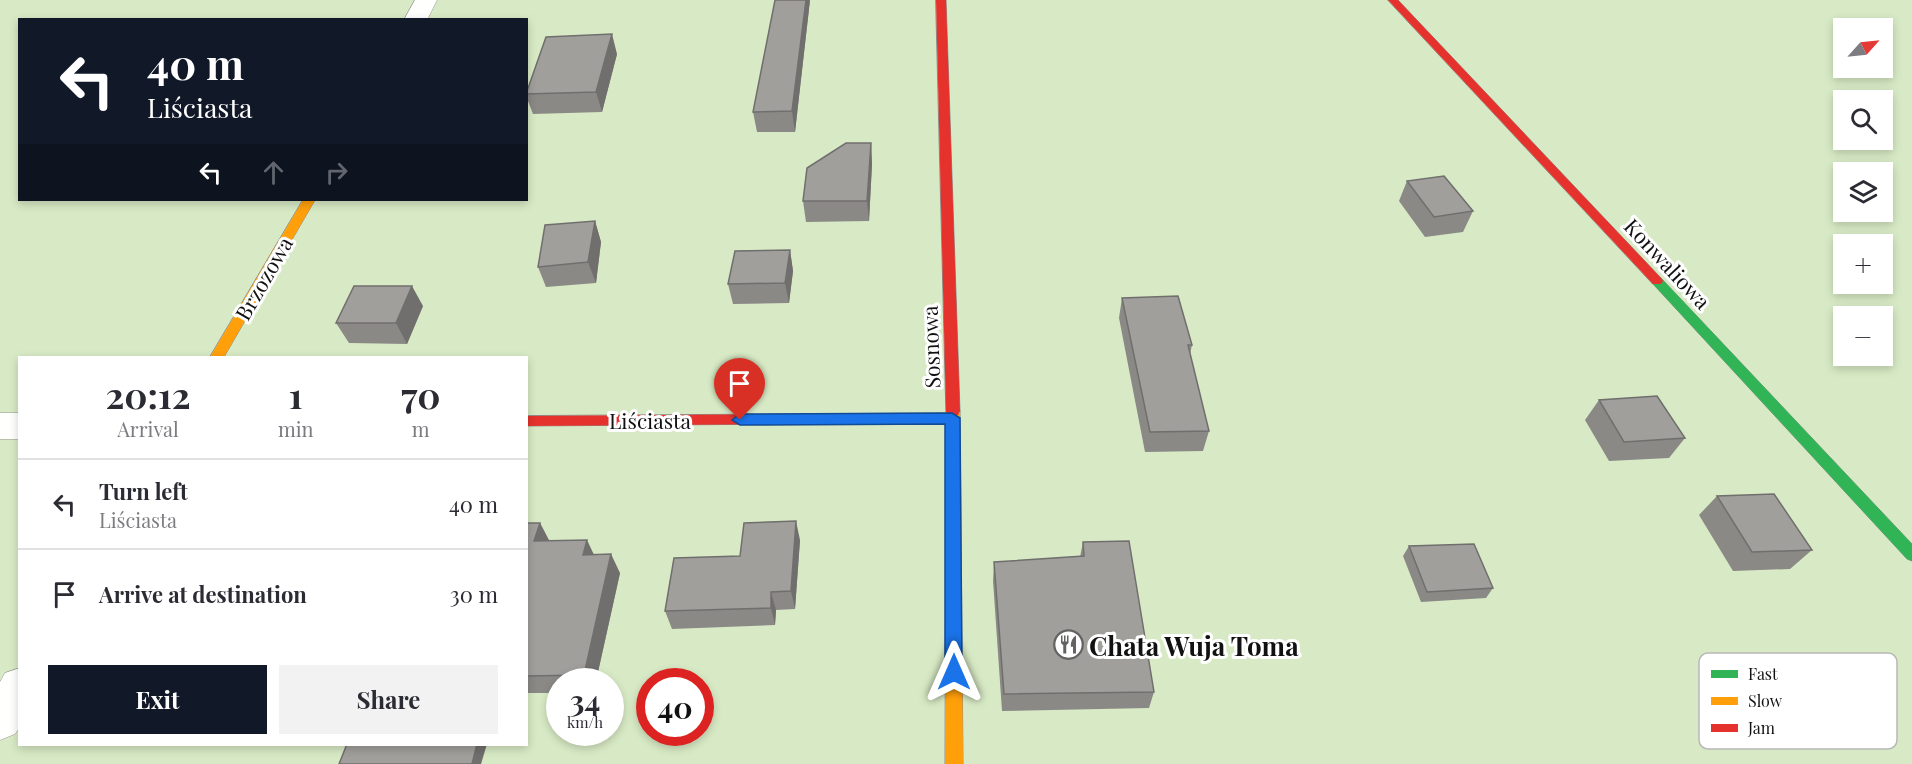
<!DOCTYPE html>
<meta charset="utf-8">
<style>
:root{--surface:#fff;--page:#f2f2f3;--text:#2b2b33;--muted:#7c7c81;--line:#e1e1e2;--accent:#111827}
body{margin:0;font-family:"Playfair Display",serif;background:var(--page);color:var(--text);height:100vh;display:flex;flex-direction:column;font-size:22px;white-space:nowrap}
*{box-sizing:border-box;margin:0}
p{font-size:20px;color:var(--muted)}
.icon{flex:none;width:33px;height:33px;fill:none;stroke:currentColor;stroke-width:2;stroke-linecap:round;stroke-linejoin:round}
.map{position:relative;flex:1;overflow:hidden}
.sheet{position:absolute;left:18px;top:356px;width:510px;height:390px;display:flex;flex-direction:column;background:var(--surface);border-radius:0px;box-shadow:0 3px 9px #0003}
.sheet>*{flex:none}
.hud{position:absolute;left:18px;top:18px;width:510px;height:183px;border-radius:0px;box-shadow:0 3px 9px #0003;background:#111827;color:#fff;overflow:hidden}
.needle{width:39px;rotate:63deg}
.controls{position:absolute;left:1833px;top:18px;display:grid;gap:12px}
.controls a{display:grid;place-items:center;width:60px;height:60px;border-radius:0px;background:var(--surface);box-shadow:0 3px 9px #0003;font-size:30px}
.speed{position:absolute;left:546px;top:668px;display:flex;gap:12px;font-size:30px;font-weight:700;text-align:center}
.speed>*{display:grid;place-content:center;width:78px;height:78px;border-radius:50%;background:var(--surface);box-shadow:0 3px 9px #0003;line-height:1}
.speed small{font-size:15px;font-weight:400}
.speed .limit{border:9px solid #d22;background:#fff;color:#111}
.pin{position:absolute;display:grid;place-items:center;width:51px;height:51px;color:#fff;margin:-62px -26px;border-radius:50% 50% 50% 0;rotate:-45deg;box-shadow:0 0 6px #0007}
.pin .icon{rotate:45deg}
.me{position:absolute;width:66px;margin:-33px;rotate:0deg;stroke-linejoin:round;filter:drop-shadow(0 0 4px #0008)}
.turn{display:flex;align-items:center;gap:21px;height:126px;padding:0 30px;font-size:27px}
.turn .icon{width:78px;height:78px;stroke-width:2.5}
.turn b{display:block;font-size:42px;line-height:51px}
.lanes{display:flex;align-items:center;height:57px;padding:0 30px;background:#0003;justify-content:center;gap:30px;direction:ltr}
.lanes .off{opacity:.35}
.eta{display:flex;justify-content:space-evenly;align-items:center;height:102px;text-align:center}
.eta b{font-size:36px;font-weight:700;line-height:42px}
.primary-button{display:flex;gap:12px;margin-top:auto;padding:12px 30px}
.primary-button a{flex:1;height:69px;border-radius:0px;background:var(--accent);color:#fff;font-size:24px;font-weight:700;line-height:69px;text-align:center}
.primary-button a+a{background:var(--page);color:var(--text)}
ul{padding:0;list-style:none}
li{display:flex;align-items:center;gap:18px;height:90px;padding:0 30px;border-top:2px solid var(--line)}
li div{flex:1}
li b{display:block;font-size:22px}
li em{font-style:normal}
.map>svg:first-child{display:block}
.forest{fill:#d8eac5;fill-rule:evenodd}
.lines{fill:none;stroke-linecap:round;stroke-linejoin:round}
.street-casing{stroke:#979795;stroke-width:1}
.fast-casing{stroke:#8e8d8b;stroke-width:1}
.slow-casing{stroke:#8e8d8b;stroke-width:1}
.jam-casing{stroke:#8e8d8b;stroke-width:1}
.street{fill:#fffffe;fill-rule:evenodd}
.fast{fill:#30b455;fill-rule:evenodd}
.slow{fill:#ff9f0a;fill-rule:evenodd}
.jam{fill:#e5322d;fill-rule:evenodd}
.wall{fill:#8a8986}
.shaded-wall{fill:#716f6d}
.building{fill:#a19f9c;stroke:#716f6d;stroke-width:1.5}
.route{fill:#1a73e8;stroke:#114b97;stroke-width:1.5}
.labels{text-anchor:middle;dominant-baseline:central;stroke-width:6;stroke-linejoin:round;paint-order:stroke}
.street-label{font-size:21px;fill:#111;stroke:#fff}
.near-poi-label{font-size:26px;font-weight:bold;fill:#111;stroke:#fff;text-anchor:start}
.key{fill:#fff;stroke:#b8b8b8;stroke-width:1.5}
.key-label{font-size:16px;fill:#111}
</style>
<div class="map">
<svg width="1912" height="764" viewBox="0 0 1912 764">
<rect width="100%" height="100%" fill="#fdfcf7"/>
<!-- forest -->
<path class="forest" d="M 0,0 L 1912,0 L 1912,764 L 0,764 ZM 20,20 L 526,20 L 526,200 L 20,200 ZM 1844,28 L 1882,28 L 1882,68 L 1844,68 ZM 1844,100 L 1882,100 L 1882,140 L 1844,140 ZM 1844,172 L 1882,172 L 1882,212 L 1844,212 ZM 1844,244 L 1882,244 L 1882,284 L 1844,284 ZM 1844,316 L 1882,316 L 1882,356 L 1844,356 ZM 20,357 L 526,357 L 526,744 L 20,744 ZM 560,681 L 610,681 L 610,732 L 560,732 ZM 650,681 L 700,681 L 700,732 L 650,732 Z"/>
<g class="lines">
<defs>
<g id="street">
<path d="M 415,0 L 437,0 L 427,20 L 404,20 Z"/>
<rect x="0" y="413" width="20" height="26"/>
<path d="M 20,668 L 20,727 L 15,734 L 0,740 L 0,682 L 5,673 Z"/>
</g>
<g id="fast">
<path d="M 1657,277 L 1661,278 L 1912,544 L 1912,561 L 1907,559 L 1653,284 L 1651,281 Z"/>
<path d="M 953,413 L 958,414 L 960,418 L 958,422 L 953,423 L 795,424 L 790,423 L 788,419 L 790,415 L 795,414 Z"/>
</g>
<g id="slow">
<path d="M 303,200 L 315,200 L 224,357 L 210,357 Z"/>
<path d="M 953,406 L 958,407 L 960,411 L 963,764 L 945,764 L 946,411 L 948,407 Z"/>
</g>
<g id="jam">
<path d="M 936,0 L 946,0 L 960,411 L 958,415 L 948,415 L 946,411 Z"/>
<path d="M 1388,0 L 1398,0 L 1661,278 L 1663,281 L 1661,284 L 1653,284 Z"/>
<path d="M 795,414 L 800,415 L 802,419 L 800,423 L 795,424 L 526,426 L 526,416 Z"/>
</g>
</defs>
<!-- street casing -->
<use href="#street" class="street-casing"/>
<!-- fast casing -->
<use href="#fast" class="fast-casing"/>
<!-- slow casing -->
<use href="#slow" class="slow-casing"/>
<!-- jam casing -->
<use href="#jam" class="jam-casing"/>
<!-- street -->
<use href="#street" class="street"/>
<!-- fast -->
<use href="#fast" class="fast"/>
<!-- slow -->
<use href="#slow" class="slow"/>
<!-- jam -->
<use href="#jam" class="jam"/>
</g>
<!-- wall -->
<g class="wall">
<path d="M 810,0 L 795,132 L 757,132 L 753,112 Z"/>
<path d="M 617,54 L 602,112 L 533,114 L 526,96 L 526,93 Z"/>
<path d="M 871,143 L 872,164 L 869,221 L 806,222 L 803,201 Z"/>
<path d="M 1407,181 L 1473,211 L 1463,232 L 1425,237 L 1399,201 Z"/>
<path d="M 595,221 L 601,242 L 596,283 L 546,287 L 538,267 Z"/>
<path d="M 790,250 L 793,271 L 789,303 L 733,304 L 728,284 Z"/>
<path d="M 1122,298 L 1192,345 L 1190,354 L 1209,431 L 1203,451 L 1145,452 L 1119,318 Z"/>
<path d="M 423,306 L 407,344 L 349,343 L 336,323 Z"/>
<path d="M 1599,400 L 1685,438 L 1669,458 L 1609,461 L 1585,420 Z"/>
<path d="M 1717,496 L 1812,550 L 1790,569 L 1733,571 L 1699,515 Z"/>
<path d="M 526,523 L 540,523 L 549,541 L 594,554 L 620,573 L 596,681 L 560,681 L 560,693 L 526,693 Z"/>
<path d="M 800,540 L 795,609 L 776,610 L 775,625 L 672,629 L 665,611 Z"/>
<path d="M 1083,542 L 1154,692 L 1149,708 L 1002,711 L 993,581 L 994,562 L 1080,557 Z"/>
<path d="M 1409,546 L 1493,588 L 1486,598 L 1421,602 L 1403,556 Z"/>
</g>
<!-- shaded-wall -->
<g class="shaded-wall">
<path d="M 806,0 L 810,0 L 795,132 L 792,111 Z"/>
<path d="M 612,34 L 617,54 L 602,112 L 596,92 Z"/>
<path d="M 871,143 L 872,164 L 869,221 L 867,201 Z"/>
<path d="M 595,221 L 601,242 L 596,283 L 588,262 Z"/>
<path d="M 790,250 L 793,271 L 789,303 L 785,283 Z"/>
<path d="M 412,286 L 423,306 L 407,344 L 396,323 Z"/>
<path d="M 796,521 L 800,540 L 795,609 L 791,591 Z"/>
<path d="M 540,523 L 550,542 L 534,541 Z"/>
<path d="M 587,540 L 596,559 L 583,555 Z"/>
<path d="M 611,554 L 620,573 L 596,681 L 587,681 L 584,675 Z"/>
<path d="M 771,592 L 776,610 L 775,625 L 771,608 Z"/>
<path d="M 477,744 L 487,744 L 481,764 L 472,764 Z"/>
</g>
<!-- building -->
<g class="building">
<path d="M 775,0 L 806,0 L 792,111 L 753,112 Z"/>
<path d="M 612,34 L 596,92 L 526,94 L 546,37 Z"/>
<path d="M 846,143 L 871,143 L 867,201 L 803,201 L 807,168 Z"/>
<path d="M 1444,176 L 1473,211 L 1434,217 L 1407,181 Z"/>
<path d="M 595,221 L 588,262 L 538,267 L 545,225 Z"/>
<path d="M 790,250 L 785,283 L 728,284 L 735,251 Z"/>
<path d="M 354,286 L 412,286 L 396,323 L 336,323 Z"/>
<path d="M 1178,296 L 1192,345 L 1188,345 L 1209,431 L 1150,432 L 1122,298 Z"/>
<path d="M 1657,396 L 1685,438 L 1624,442 L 1599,400 Z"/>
<path d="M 1774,494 L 1812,550 L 1752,552 L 1717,496 Z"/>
<path d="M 796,521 L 791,591 L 771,592 L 771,608 L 665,611 L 674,558 L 740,556 L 744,523 Z"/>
<path d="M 526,523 L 540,523 L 534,541 L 587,540 L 583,555 L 611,554 L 584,675 L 526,676 Z"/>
<path d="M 1129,541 L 1154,692 L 1004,694 L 994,562 L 1084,556 L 1083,542 Z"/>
<path d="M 1474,544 L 1493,588 L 1427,592 L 1409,546 Z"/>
<path d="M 347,744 L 477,744 L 472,764 L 339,764 Z"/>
</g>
<!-- route -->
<path class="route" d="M 952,413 L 960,418 L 962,672 L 960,677 L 954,680 L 948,677 L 945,672 L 945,424 L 740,425 L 732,420 L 740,414 Z"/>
<!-- icons -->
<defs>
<symbol id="restaurant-ring" viewBox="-11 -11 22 22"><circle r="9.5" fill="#fff" stroke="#646362" stroke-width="1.5"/><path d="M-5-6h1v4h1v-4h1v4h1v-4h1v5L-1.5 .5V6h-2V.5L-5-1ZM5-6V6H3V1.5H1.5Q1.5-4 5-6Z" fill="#646362"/></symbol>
</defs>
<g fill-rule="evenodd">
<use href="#restaurant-ring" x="1052" y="628" width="33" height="33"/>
</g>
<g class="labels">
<!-- street labels -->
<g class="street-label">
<text transform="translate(1668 263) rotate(47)">Konwaliowa</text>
<text transform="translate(263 278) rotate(-60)">Brzozowa</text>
<text transform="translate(930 347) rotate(-92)">Sosnowa</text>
<text x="650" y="420">Liściasta</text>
</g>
<!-- near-poi labels -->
<g class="near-poi-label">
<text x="1089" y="645">Chata Wuja Toma</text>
</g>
</g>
<!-- legend -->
<rect x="1699" y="653" width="198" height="96" rx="9" class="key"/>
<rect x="1711" y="670" width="27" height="8" fill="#30b455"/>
<rect x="1711" y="697" width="27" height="8" fill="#ff9f0a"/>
<rect x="1711" y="724" width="27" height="8" fill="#e5322d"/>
<g class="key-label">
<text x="1748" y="680">Fast</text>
<text x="1748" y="707">Slow</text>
<text x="1748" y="734">Jam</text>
</g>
</svg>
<div class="controls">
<a><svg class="needle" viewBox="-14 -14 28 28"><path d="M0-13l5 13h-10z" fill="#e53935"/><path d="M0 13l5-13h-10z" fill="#7c7c81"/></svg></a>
<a><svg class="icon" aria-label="search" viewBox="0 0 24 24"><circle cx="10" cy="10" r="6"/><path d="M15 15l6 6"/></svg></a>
<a><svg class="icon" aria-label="layers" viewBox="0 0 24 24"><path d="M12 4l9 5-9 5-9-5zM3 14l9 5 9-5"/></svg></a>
<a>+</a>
<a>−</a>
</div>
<div class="speed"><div>34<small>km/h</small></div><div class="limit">40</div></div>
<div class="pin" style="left:740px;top:420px;background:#d93025"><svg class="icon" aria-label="arrive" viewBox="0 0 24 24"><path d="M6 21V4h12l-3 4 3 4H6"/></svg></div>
<svg class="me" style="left:954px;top:672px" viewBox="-20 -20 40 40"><path d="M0-17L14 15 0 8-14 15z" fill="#1a73e8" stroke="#fff" stroke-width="4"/></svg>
<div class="hud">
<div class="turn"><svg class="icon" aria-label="left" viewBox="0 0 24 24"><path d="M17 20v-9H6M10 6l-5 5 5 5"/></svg><div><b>40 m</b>Liściasta</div></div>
<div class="lanes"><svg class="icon" aria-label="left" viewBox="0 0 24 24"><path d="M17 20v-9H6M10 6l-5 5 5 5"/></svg><svg class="icon off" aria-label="ahead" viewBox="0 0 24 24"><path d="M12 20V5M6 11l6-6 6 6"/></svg><svg class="icon off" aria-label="right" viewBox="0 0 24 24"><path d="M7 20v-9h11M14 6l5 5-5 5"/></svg></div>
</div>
<section class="sheet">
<div class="eta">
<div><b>20:12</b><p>Arrival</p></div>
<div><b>1</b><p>min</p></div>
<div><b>70</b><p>m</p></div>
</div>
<ul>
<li><svg class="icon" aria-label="left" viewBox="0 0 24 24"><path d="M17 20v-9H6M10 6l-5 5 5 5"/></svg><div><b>Turn left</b><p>Liściasta</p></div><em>40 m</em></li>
<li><svg class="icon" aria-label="arrive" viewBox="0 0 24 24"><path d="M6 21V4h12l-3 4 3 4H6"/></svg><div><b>Arrive at destination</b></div><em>30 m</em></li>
</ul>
<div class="primary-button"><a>Exit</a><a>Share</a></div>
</section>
</div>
